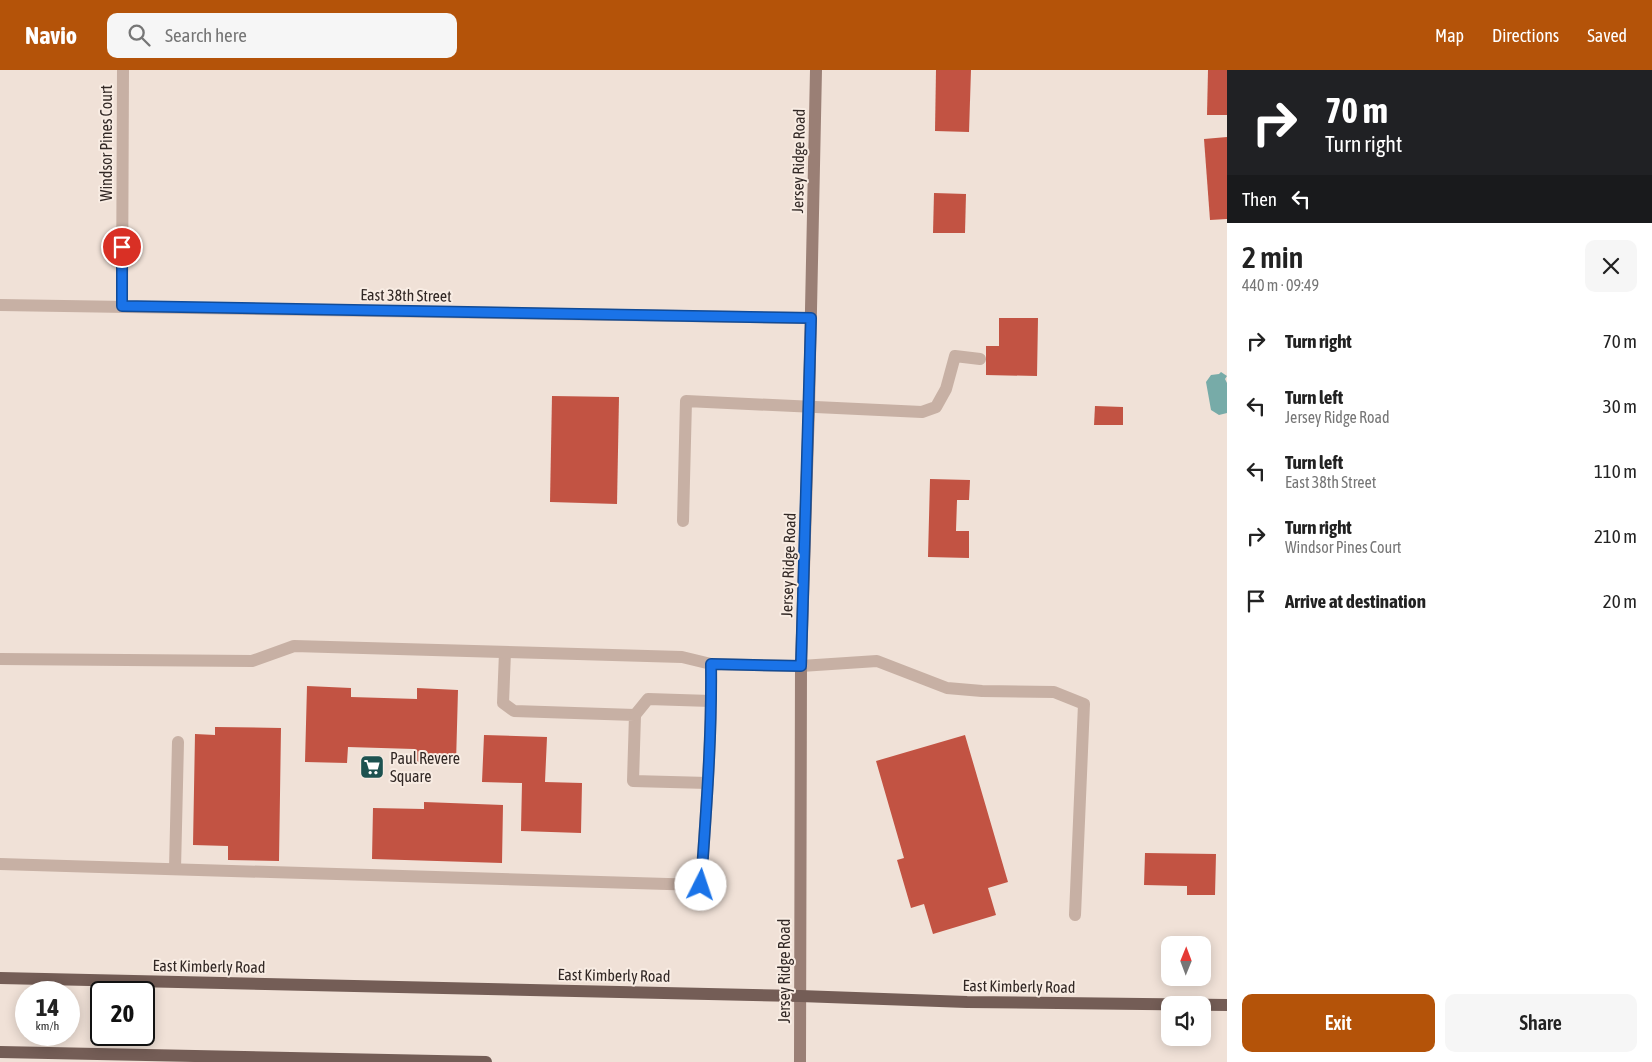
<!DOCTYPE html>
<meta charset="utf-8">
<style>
:root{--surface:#fff;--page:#f6f6f6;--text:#222;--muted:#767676;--accent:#b45309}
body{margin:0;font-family:"Asap Condensed",sans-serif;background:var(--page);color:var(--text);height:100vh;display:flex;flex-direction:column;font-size:19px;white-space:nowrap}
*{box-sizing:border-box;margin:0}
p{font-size:16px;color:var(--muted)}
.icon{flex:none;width:28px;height:28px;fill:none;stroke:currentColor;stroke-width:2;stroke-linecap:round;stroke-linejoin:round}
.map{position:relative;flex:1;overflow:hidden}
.sheet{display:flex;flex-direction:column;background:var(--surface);width:425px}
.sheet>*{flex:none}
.guide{background:#202124;color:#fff;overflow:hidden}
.needle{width:32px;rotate:1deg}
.controls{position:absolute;left:1161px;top:866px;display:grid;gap:10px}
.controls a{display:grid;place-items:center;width:50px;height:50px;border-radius:10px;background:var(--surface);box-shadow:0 2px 12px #0003;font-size:25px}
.speed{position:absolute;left:15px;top:911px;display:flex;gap:10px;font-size:25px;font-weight:700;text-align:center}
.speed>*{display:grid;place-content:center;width:65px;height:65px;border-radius:50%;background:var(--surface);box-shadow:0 2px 12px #0003;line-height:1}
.speed small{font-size:12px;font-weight:400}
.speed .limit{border:2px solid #111;border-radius:8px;background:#fff;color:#111}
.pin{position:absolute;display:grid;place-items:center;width:42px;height:42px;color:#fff;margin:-21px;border:2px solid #fff;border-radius:50%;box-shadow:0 1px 5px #0007}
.me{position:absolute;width:55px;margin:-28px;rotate:4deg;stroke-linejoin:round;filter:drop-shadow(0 0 4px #0008)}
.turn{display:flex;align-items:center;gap:18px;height:105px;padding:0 15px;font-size:22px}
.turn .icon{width:65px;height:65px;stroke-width:2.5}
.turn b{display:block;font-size:35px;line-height:42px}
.then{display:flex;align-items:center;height:48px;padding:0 15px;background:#0003;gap:10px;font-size:19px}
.round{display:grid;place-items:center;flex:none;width:52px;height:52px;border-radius:10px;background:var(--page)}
.head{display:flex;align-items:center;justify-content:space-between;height:85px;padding:0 15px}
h1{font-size:30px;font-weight:600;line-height:38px}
.primary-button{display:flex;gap:10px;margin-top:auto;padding:10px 15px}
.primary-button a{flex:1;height:58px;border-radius:10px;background:var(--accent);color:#fff;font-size:20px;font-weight:600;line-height:58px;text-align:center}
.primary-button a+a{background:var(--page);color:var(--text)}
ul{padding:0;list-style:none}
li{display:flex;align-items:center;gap:15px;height:65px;padding:0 15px}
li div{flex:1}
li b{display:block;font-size:19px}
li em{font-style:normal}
header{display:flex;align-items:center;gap:30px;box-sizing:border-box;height:70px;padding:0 25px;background:var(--accent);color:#fff}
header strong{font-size:24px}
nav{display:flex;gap:28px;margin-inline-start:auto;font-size:18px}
.search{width:350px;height:45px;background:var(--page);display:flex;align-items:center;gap:12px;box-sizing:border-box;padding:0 18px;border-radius:10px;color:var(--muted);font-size:19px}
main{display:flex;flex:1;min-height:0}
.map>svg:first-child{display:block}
.water{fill:#77aba8}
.building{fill:#c25343}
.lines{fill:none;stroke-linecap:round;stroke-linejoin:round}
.service{stroke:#c7b0a4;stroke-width:12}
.minor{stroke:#c7b0a4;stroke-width:12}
.secondary{stroke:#9a7f75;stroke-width:12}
.primary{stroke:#745d56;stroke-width:12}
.route-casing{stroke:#114b97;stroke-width:12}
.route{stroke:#1a73e8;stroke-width:9}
.labels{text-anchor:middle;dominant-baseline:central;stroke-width:4;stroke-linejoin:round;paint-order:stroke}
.street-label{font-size:16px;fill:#322825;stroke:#f8ece3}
.poi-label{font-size:16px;fill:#322825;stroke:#f8ece3;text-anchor:start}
</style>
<header>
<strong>Navio</strong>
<div class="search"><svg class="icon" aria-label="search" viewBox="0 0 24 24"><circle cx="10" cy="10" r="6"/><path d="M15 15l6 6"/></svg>Search here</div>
<nav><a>Map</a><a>Directions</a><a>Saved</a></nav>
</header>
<main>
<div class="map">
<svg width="1227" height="992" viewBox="0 0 1227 992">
<rect width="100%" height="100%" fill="#f0e1d7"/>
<!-- water -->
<path class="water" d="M 1221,302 L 1227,306 L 1225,309 L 1227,313 L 1227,343 L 1219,345 L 1211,340 L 1206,312 L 1211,305 L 1219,304 Z"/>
<!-- building -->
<g class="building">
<path d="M 936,0 L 971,0 L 969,62 L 935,61 Z"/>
<path d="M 1208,0 L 1227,0 L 1227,45 L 1207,45 Z"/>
<path d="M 1227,67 L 1227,149 L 1210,150 L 1204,69 Z"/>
<path d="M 934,123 L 966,124 L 965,163 L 933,163 Z"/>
<path d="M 999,248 L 1038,248 L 1037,306 L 986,305 L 986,276 L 999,276 Z"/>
<path d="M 552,326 L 619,327 L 617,434 L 550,432 Z"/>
<path d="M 1095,336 L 1123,337 L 1123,355 L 1094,355 Z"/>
<path d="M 930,409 L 970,410 L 969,430 L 957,430 L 956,461 L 969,461 L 969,488 L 928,487 Z"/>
<path d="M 307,616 L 351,618 L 351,627 L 417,629 L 417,618 L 458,620 L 456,693 L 414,692 L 414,679 L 348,677 L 347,693 L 305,692 Z"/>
<path d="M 215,657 L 281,658 L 279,791 L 228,790 L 228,776 L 193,775 L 195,664 L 215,665 Z"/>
<path d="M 484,665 L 547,667 L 545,712 L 582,713 L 581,763 L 521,761 L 522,713 L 482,712 Z"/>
<path d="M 965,665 L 1008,812 L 988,818 L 996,845 L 933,864 L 924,834 L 911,838 L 897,790 L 904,788 L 876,691 Z"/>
<path d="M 424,732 L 503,735 L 502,793 L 372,789 L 373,738 L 424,739 Z"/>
<path d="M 1145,783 L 1216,784 L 1215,825 L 1187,825 L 1187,816 L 1144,815 Z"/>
</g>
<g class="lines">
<!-- service -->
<g class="service">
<path d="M 683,451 L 686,331 L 922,342 L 936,337 L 946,319 L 955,286 L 980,289"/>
<path d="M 505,582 L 503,633 L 514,641 L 635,645 L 633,711 L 708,713"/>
<path d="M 0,589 L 252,591 L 294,576 L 682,587 L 711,594 L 801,596 L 877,591 L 947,618 L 982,621 L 1054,622 L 1084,634 L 1075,845"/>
<path d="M 635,645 L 648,629 L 711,631"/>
<path d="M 0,794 L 701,815 C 706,742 712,668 711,594"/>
<path d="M 175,799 L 178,672"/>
</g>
<!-- minor -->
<g class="minor">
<path d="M 0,235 L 811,248"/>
<path d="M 122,236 L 123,0"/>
</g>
<!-- secondary -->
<path class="secondary" d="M 800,992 L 801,596 L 809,335 L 816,0"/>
<!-- primary -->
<g class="primary">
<path d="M 0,908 L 800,926 L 967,932 L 1227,935"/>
<path d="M 0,982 L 486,992"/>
</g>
</g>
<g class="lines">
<defs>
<path id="route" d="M 122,177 L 122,236 L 811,248 L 801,596 L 711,594 C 712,668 706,742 701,815"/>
</defs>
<!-- route casing -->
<use href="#route" class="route-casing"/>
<!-- route -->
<use href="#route" class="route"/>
</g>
<!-- icons -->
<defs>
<symbol id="supermarket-square" viewBox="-11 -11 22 22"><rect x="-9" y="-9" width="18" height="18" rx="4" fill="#1d5250" stroke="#f8ece3"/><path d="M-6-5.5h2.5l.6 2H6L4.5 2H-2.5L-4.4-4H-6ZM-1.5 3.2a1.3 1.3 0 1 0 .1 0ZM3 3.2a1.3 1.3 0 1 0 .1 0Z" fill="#fff"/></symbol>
</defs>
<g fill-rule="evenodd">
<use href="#supermarket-square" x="358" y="683" width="28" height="28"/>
</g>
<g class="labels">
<!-- street labels -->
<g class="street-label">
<text transform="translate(106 73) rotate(-90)">Windsor Pines Court</text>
<text transform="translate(798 91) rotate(-89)">Jersey Ridge Road</text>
<text transform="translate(406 225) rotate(1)">East 38th Street</text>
<text transform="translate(788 495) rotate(-88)">Jersey Ridge Road</text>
<text transform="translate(209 896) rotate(1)">East Kimberly Road</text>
<text transform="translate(784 901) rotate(-90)">Jersey Ridge Road</text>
<text transform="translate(614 905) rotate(1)">East Kimberly Road</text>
<text transform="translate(1019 916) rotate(1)">East Kimberly Road</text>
</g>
<!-- poi labels -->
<g class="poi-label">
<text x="390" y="688">Paul Revere<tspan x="390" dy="18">Square</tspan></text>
</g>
</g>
</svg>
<div class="controls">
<a><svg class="needle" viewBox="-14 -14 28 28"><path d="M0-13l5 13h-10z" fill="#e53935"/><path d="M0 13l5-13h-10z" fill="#767676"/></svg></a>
<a><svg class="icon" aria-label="sound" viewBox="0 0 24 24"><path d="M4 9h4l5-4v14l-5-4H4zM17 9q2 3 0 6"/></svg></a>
</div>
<div class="speed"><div>14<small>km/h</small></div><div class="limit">20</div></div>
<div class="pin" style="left:122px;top:177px;background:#d93025"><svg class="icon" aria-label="arrive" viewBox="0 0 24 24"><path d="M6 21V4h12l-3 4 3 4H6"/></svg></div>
<svg class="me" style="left:701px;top:815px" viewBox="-20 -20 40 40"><circle r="19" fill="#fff"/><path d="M0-13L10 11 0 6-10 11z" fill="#1a73e8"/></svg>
</div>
<section class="sheet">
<div class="guide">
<div class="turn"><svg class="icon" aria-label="right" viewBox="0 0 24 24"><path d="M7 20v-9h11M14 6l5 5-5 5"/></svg><div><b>70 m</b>Turn right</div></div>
<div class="then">Then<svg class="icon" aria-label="left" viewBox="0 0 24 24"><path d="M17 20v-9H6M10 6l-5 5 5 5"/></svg></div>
</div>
<div class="head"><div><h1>2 min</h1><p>440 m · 09:49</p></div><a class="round"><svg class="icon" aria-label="close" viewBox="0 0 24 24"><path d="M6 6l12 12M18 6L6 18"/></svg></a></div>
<ul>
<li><svg class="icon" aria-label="right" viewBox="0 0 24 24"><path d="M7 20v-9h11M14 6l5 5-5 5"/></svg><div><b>Turn right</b></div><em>70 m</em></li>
<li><svg class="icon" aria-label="left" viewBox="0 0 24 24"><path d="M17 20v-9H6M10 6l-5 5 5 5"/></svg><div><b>Turn left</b><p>Jersey Ridge Road</p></div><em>30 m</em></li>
<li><svg class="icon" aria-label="left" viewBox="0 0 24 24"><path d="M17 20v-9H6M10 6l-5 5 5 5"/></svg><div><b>Turn left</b><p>East 38th Street</p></div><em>110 m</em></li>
<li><svg class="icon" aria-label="right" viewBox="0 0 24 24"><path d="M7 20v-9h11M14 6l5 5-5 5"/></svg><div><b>Turn right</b><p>Windsor Pines Court</p></div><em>210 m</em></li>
<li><svg class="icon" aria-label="arrive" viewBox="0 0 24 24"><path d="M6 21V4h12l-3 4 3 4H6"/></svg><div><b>Arrive at destination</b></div><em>20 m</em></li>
</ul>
<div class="primary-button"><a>Exit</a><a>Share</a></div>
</section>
</main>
